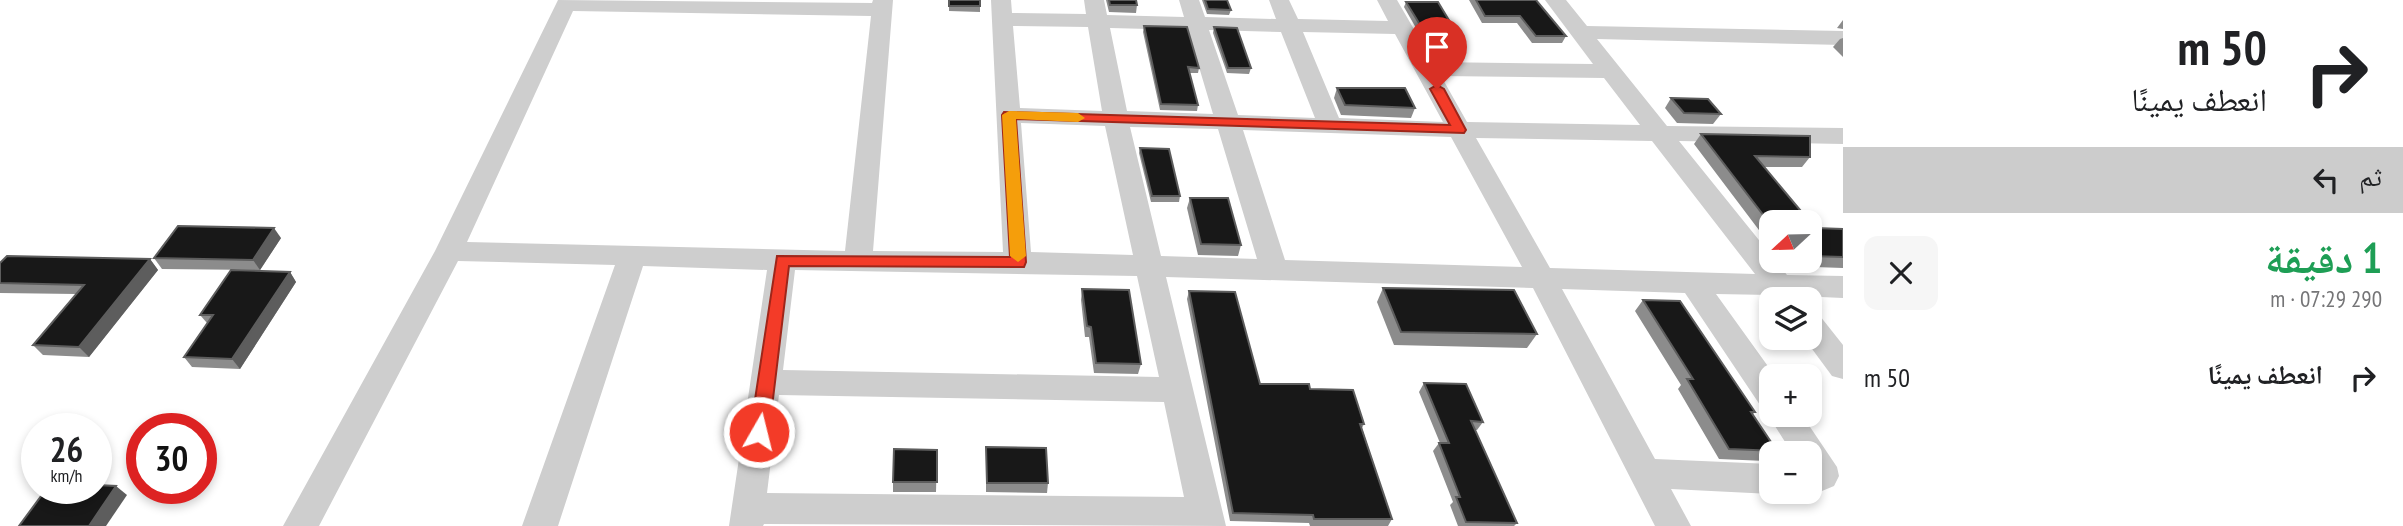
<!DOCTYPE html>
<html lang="ar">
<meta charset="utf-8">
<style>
:root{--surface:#fff;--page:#f6f6f6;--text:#202124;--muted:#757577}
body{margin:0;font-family:"PT Sans Narrow","Noto Naskh Arabic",sans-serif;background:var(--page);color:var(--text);direction:rtl;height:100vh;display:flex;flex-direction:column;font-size:26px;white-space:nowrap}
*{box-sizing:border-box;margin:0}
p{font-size:23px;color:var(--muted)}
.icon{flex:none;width:38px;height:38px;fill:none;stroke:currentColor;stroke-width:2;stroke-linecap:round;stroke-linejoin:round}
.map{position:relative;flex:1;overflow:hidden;direction:ltr}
.details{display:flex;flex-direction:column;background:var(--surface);width:560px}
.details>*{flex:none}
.top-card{background:#fff;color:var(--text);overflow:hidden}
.needle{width:46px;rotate:248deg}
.tools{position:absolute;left:1759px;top:210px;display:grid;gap:14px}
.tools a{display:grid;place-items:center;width:63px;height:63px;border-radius:14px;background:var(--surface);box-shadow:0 4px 10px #0003;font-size:35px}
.speed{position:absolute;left:21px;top:413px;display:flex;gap:14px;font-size:35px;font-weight:700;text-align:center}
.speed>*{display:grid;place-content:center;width:91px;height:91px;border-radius:50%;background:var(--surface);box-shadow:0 4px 10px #0003;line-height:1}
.speed small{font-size:18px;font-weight:400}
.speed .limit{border:10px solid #d22;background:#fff;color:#111}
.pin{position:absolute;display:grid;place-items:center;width:60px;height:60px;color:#fff;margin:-72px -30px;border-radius:50% 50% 50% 0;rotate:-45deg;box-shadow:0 0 7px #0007}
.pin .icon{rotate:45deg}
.me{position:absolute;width:77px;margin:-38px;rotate:8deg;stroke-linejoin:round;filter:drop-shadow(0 0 5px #0008)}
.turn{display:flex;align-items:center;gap:24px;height:147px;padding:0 21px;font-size:32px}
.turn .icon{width:91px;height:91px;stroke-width:2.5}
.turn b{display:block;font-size:49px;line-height:60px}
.then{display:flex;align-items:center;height:66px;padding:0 21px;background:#0003;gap:14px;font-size:26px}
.round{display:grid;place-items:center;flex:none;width:74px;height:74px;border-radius:14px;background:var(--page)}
.head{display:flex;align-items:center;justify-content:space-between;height:119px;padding:0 21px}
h1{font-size:42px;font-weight:700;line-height:52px;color:#1e9e55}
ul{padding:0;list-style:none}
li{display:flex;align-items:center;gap:21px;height:91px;padding:0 21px}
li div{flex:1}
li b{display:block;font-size:26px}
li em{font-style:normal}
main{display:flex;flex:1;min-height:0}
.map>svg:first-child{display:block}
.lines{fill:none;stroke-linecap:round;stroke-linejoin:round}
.street{fill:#cecece;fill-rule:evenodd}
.wall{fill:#8c8c8c}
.shaded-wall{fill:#5d5d5d}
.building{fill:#181818;stroke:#5d5d5d;stroke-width:2}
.route{fill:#f33b28;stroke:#9e261a;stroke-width:2}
.slow{fill:#f59e0b}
</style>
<main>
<section class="details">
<div class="top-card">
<div class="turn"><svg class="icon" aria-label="right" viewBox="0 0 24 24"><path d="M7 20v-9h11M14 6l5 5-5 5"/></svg><div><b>50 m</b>انعطف يمينًا</div></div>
<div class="then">ثم<svg class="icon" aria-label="left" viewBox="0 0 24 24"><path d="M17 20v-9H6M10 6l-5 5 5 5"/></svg></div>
</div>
<div class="head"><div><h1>1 دقيقة</h1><p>290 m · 07:29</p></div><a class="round"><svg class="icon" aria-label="close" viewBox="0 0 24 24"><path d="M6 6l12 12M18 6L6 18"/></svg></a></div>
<ul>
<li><svg class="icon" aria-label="right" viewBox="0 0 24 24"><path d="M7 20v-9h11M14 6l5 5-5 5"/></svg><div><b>انعطف يمينًا</b></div><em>50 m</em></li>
</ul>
</section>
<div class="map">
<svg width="1843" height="526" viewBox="0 0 1843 526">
<rect width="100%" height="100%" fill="#fff"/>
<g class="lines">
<!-- street -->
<g class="street">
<path d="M 558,0 L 872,3 L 873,0 L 893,0 L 873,251 L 1003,252 L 991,0 L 1011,0 L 1012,13 L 1086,14 L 1084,0 L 1104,0 L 1107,15 L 1184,17 L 1179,0 L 1199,0 L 1205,17 L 1276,19 L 1269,0 L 1289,0 L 1298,19 L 1388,21 L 1377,0 L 1397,0 L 1433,62 L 1593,64 L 1545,0 L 1566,0 L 1587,26 L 1843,31 L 1843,45 L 1597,39 L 1667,126 L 1843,128 L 1843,144 L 1679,141 L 1771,255 L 1771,261 L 1776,261 L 1787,275 L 1843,276 L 1843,298 L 1799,296 L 1797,299 L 1774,299 L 1771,295 L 1716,294 L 1775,376 L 1771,376 L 1771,409 L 1760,405 L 1685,293 L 1562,289 L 1655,459 L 1771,464 L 1771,492 L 1776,492 L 1771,494 L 1671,489 L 1691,526 L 1655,526 L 1533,288 L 1166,277 L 1226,526 L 764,524 L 763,526 L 729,526 L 767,270 L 643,266 L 558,526 L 522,526 L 615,265 L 458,261 L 319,526 L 283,526 L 435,251 ZM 573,11 L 871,16 L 845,251 L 467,242 ZM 1013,26 L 1088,27 L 1102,111 L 1020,108 ZM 1110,28 L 1188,30 L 1213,114 L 1127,111 ZM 1209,30 L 1281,32 L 1315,118 L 1238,115 ZM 1303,32 L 1395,34 L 1443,122 L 1339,118 ZM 1441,76 L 1604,78 L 1640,125 L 1467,122 ZM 1021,123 L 1105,126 L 1133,255 L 1031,252 ZM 1130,127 L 1218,129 L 1257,259 L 1161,256 ZM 1243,130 L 1451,137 L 1522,267 L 1285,260 ZM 1476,138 L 1652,141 L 1755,274 L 1550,268 ZM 795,270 L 1137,276 L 1159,377 L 783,370 ZM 779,395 L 1164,402 L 1184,497 L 767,493 Z"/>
<path d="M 1810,313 L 1820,316 L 1843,345 L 1843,379 L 1832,376 L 1804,338 L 1810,338 Z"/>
<path d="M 1771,409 L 1771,415 L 1802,415 L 1837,467 L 1839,476 L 1834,486 L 1810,496 L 1799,492 L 1810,492 L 1810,453 L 1792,453 L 1768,415 Z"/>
</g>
</g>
<!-- wall -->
<g class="wall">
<path d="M 949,0 L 980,0 L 980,12 L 949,11 Z"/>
<path d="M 1106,0 L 1136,0 L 1137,5 L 1136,13 L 1109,12 Z"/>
<path d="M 1202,0 L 1227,0 L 1231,10 L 1229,15 L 1207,14 Z"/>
<path d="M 1469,0 L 1536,0 L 1566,36 L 1562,43 L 1532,43 L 1517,23 L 1482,23 Z"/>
<path d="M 1406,2 L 1459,37 L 1457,42 L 1424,42 L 1404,7 Z"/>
<path d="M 1843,20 L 1843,29 L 1837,28 Z"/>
<path d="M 1144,26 L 1199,68 L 1198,73 L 1189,73 L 1198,105 L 1197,111 L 1160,110 L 1143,32 Z"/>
<path d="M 1214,27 L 1251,68 L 1249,74 L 1227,73 L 1213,33 Z"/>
<path d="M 1843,38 L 1843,57 L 1833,47 L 1840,39 Z"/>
<path d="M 1337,88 L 1415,108 L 1411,118 L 1341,115 L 1334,98 Z"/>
<path d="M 1671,98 L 1721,114 L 1713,124 L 1677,123 L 1665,108 Z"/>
<path d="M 1701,134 L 1810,157 L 1802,167 L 1764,167 L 1815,228 L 1843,229 L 1843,268 L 1786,266 L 1782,261 L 1810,261 L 1810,222 L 1771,222 L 1771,246 L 1694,144 Z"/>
<path d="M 1140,148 L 1180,196 L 1179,202 L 1151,202 L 1139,153 Z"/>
<path d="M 1190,198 L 1241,245 L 1238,256 L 1198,255 L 1187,208 Z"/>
<path d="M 281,238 L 260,270 L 162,269 L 154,258 Z"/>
<path d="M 150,259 L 158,270 L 89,357 L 43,355 L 33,345 L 76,294 L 0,293 L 0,263 Z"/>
<path d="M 290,272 L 296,282 L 240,369 L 192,367 L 184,357 L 207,323 L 200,315 Z"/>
<path d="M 1383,288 L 1537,334 L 1527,348 L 1394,345 L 1377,302 Z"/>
<path d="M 1082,289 L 1141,364 L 1138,374 L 1094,373 L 1089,337 L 1085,337 L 1081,300 Z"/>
<path d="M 1189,291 L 1260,384 L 1310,389 L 1364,424 L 1362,428 L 1392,519 L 1388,526 L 1310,526 L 1309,523 L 1230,521 L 1187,299 Z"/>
<path d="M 1643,300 L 1755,412 L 1752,415 L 1777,451 L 1775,453 L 1771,453 L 1771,457 L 1766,461 L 1719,459 L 1678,389 L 1681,385 L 1635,311 Z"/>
<path d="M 1424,383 L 1483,422 L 1477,430 L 1475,430 L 1517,523 L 1514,526 L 1458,526 L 1450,505 L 1453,502 L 1433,451 L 1439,443 L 1440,443 L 1419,392 Z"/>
<path d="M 986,447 L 1048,483 L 1047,493 L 986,492 Z"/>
<path d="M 937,450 L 936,492 L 893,492 L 893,482 Z"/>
</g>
<!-- shaded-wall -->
<g class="shaded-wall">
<path d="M 274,228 L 281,238 L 260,270 L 253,260 Z"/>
<path d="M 150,259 L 158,270 L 89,357 L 79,347 Z"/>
<path d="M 290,272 L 296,282 L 240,369 L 232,359 Z"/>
<path d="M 116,486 L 127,495 L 106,526 L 89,526 Z"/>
</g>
<!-- building -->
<g class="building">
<rect x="949" y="0" width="31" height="6"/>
<path d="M 1109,0 L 1136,0 L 1137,5 L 1110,5 Z"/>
<path d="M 1205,0 L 1227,0 L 1231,10 L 1208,9 Z"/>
<path d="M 1476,0 L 1536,0 L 1566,36 L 1536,36 L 1520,16 L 1485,16 Z"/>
<path d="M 1406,2 L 1438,2 L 1459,37 L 1427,36 Z"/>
<path d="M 1144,26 L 1187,27 L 1199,68 L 1188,67 L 1198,105 L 1161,104 Z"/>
<path d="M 1214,27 L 1237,28 L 1251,68 L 1228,68 Z"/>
<path d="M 1337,88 L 1405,88 L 1415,108 L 1345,105 Z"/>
<path d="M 1671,98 L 1708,99 L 1721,114 L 1684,113 Z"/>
<path d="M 1701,134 L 1810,136 L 1810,157 L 1755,156 L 1815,228 L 1843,229 L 1843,257 L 1810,256 L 1810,222 L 1771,222 L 1771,225 Z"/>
<path d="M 1140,148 L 1169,149 L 1180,196 L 1152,196 Z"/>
<path d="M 1190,198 L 1228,198 L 1241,245 L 1201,244 Z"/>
<path d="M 178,226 L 274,228 L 253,260 L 154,258 Z"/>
<path d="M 7,256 L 150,259 L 79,347 L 33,345 L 84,285 L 0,283 L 0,263 Z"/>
<path d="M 231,270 L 290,272 L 232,359 L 184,357 L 213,315 L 200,315 Z"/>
<path d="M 1383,288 L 1514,290 L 1537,334 L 1401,332 Z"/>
<path d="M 1082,289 L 1129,290 L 1141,364 L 1096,363 L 1091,327 L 1087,326 Z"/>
<path d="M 1189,291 L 1235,292 L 1260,384 L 1309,384 L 1310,389 L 1353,390 L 1364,424 L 1360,424 L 1392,519 L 1314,519 L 1313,515 L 1233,513 Z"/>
<path d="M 1643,300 L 1680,301 L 1755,412 L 1751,412 L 1777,451 L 1729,449 L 1687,379 L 1693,379 Z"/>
<path d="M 1424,383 L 1466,384 L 1483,422 L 1471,421 L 1517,523 L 1466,522 L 1456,497 L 1460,497 L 1439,443 L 1449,443 Z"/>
<path d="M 986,447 L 1046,448 L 1048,483 L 987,483 Z"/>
<path d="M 894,449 L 937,450 L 937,482 L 893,482 Z"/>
<path d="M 96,485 L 116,486 L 89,526 L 19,526 L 47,488 L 96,488 Z"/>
</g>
<!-- route -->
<path class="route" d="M 1437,85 L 1444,89 L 1466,130 L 1464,133 L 1016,119 L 1026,262 L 1024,267 L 789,266 L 769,432 L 766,438 L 759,440 L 753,438 L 750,432 L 777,256 L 1010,257 L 1002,115 L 1004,112 L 1450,125 L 1430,89 Z"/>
<!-- slow -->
<path class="slow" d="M 1009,111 L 1078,113 L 1085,118 L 1078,122 L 1016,119 L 1026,256 L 1018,262 L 1010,256 L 1002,115 Z"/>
</svg>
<div class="tools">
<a><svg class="needle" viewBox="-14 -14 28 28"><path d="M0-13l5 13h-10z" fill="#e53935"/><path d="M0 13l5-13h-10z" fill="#757577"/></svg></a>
<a><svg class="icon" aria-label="layers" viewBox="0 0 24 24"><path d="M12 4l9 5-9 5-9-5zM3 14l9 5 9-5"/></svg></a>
<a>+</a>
<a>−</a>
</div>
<div class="speed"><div>26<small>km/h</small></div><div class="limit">30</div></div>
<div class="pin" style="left:1437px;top:89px;background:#d93025"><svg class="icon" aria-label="arrive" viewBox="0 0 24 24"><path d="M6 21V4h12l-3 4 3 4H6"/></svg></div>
<svg class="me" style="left:759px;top:432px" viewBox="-20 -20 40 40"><circle r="17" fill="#f33b28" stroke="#fff" stroke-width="3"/><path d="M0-11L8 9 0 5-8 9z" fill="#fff"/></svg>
</div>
</main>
